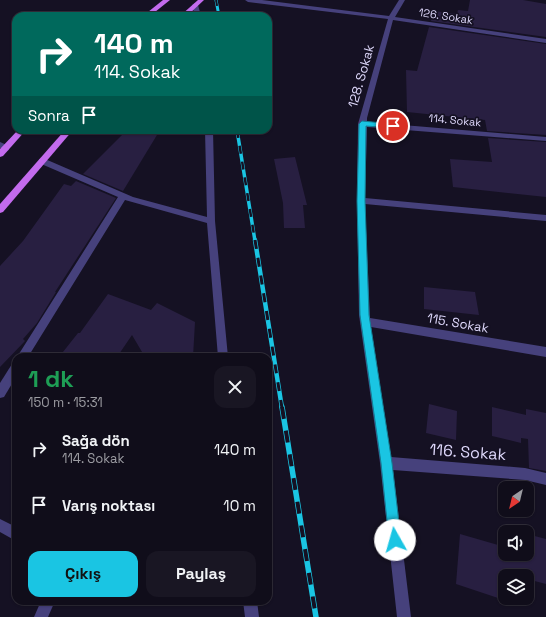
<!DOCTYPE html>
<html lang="tr">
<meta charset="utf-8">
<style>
:root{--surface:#100d1a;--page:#191623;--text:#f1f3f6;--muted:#9c9ca2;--line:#302d39;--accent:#1ac5e3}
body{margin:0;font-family:"Space Grotesk",sans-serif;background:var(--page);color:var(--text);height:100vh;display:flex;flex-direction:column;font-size:15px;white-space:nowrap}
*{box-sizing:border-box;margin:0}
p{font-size:13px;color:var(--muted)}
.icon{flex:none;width:22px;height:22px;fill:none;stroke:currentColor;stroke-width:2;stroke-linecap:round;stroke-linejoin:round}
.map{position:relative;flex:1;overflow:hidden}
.sheet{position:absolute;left:12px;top:353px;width:260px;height:252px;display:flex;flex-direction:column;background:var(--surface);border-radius:12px;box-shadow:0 1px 3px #0004,0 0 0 1px var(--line)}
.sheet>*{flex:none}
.guide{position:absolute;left:12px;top:12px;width:260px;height:122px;border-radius:12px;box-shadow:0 1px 3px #0004,0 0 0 1px var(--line);background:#00695c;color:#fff;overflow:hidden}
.needle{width:26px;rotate:215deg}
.controls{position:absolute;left:498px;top:481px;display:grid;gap:8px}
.controls a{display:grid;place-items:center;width:36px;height:36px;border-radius:8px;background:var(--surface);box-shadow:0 1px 3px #0004,0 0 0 1px var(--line);font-size:20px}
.pin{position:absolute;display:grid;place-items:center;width:34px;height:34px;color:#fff;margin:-17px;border:2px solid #fff;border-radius:50%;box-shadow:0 1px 4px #0007}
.me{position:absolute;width:44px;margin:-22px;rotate:353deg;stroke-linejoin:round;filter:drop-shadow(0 0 3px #0008)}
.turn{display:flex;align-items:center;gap:14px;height:84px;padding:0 16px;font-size:18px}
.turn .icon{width:52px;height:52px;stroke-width:2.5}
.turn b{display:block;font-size:28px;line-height:34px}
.then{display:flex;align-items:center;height:38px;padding:0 16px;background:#0003;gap:8px;font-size:15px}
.round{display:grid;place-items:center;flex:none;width:42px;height:42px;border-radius:12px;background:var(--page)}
.overview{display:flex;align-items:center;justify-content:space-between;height:68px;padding:0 16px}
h1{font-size:24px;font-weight:800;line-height:30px;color:#1e9e55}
.button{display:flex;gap:8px;margin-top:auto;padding:8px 16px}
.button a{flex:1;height:46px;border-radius:12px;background:var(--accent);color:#111;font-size:16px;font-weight:800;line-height:46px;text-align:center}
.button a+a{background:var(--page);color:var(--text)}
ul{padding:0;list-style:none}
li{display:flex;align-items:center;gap:12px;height:56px;padding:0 16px}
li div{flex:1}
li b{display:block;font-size:15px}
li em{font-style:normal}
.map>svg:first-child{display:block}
.building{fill:#281f41}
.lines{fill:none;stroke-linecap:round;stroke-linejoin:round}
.minor{fill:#46417c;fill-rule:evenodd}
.primary{fill:#c36bee;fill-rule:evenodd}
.rail-far3-casing{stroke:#1ac5e3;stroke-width:3}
.rail-far2-casing{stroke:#1ac5e3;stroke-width:3.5}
.rail-far1-casing{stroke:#1ac5e3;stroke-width:4.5}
.rail-casing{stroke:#1ac5e3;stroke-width:5.5}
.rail-far3{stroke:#151123;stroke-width:2;stroke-dasharray:6;stroke-linecap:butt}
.rail-far2{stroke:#151123;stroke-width:2.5;stroke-dasharray:8;stroke-linecap:butt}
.rail-far1{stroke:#151123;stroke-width:3;stroke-dasharray:9;stroke-linecap:butt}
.rail{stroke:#151123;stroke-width:4;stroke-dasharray:12;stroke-linecap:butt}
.route{fill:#1ac5e3;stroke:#118094}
.labels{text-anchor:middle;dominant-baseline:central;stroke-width:3.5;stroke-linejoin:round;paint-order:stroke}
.far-street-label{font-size:11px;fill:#ddd7fa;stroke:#151123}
.street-label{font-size:13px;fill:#ddd7fa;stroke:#151123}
.near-street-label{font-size:16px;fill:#ddd7fa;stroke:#151123}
</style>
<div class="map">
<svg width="546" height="617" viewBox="0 0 546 617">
<rect width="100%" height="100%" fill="#151123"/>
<!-- building -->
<g class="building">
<path d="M 470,0 L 523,0 L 546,4 L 546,37 L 431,21 L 434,11 L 457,14 L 458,10 L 468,11 Z"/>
<path d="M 429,27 L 546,44 L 546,135 L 487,131 L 485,120 L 407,112 L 406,70 L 417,71 Z"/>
<path d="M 127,130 L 160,130 L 123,191 L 83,174 Z"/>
<path d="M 488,138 L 546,142 L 546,197 L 453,187 L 450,159 L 492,162 Z"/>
<path d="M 295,157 L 307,205 L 303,205 L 305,228 L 284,228 L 283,203 L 274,159 Z"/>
<path d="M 76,181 L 116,198 L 55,292 L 56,292 L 37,323 L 23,339 L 25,341 L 0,367 L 0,266 L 23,241 L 64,184 L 71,186 Z"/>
<path d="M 424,287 L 475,292 L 479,315 L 424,309 Z"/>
<path d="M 108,294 L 151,310 L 157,303 L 195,322 L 193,357 L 145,357 L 132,335 L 117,357 L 59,357 L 78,333 L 80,333 Z"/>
<path d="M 429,404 L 457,411 L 456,440 L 426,433 Z"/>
<path d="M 492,407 L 526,415 L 526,409 L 546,413 L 546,471 L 529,468 L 528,439 L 521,438 L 521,443 L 492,436 Z"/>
<path d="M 460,534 L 505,547 L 505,554 L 527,554 L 527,534 L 546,539 L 546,584 L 527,579 L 527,576 L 505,576 L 505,598 L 519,598 L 519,605 L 456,584 Z"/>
</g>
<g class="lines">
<!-- minor -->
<g class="minor">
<path d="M 245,0 L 262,0 L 389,16 L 399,0 L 405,0 L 395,17 L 546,39 L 546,43 L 393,20 L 367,118 L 367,122 L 546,137 L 546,141 L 367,127 L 365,198 L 546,215 L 546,221 L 365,204 L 370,318 L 546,347 L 546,357 L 371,327 L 391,457 L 525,468 L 546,473 L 546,485 L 525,480 L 393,470 L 411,617 L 397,617 L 380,463 L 359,315 L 357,201 L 358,124 L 388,19 L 248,2 Z"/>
<path d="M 195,3 L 198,5 L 201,16 L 195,16 L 192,5 Z"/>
<path d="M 205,130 L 213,130 L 215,221 L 228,357 L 218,357 L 207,223 L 125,200 L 28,357 L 17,357 L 118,197 L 39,163 L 39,159 L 45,159 L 133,197 L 207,217 Z"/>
<path d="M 0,142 L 9,146 L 9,150 L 6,151 L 0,148 Z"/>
<path d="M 16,362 L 16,377 L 4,397 L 0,398 L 0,383 L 12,364 Z"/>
<path d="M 0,519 L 16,527 L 16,541 L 0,532 Z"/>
<path d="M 41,601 L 55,601 L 48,617 L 34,617 Z"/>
<path d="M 243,601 L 257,601 L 259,617 L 245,617 Z"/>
</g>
<!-- primary -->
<g class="primary">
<path d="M 163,0 L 170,0 L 150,16 L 143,16 Z"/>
<path d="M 198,0 L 204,0 L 187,16 L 180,16 Z"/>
<path d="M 18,130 L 26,130 L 3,156 L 0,157 L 0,149 Z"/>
<path d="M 65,130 L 73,130 L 3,212 L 0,213 L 0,204 Z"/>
</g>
<defs>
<path id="rail-far3" d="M 216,0 L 219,16"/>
<path id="rail-far2" d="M 237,130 L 255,241"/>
<path id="rail-far1" d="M 255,240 L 282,408"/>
<path id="rail" d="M 282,407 L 316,617"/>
</defs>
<!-- rail-far3 casing -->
<use href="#rail-far3" class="rail-far3-casing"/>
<!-- rail-far2 casing -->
<use href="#rail-far2" class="rail-far2-casing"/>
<!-- rail-far1 casing -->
<use href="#rail-far1" class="rail-far1-casing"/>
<!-- rail casing -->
<use href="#rail" class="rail-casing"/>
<!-- rail-far3 -->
<use href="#rail-far3" class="rail-far3"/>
<!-- rail-far2 -->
<use href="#rail-far2" class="rail-far2"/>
<!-- rail-far1 -->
<use href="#rail-far1" class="rail-far1"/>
<!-- rail -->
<use href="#rail" class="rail"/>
</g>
<!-- route -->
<path class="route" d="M 362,121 L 393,124 L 396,126 L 393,128 L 366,126 L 365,201 L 369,315 L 392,463 L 401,540 L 400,544 L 395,546 L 391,544 L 389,540 L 381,463 L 360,315 L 357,201 L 359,124 Z"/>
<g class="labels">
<!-- far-street labels -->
<g class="far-street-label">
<text transform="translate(446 16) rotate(9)">126. Sokak</text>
<text transform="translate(455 120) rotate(5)">114. Sokak</text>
</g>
<!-- street labels -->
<g class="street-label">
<text transform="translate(361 76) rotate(-74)">128. Sokak</text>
<text transform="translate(458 323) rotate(10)">115. Sokak</text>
</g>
<!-- near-street labels -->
<g class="near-street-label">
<text transform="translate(468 452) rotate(4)">116. Sokak</text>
</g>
</g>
</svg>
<div class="controls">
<a><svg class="needle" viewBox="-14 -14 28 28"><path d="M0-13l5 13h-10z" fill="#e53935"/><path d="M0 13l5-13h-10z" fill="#9c9ca2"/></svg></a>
<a><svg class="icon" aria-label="sound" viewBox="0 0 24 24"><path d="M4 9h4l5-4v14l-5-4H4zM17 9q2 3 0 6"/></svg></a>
<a><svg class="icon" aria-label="layers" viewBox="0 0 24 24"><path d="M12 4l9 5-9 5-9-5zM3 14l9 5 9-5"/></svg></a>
</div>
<div class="pin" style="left:393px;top:126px;background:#d93025"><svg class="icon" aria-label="arrive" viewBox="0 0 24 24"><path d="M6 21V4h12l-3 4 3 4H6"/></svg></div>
<svg class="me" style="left:395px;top:540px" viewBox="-20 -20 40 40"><circle r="19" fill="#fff"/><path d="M0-13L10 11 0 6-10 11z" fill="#1ac5e3"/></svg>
<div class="guide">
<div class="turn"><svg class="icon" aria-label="right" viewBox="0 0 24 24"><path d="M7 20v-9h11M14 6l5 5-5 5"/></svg><div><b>140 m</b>114. Sokak</div></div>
<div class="then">Sonra<svg class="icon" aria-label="arrive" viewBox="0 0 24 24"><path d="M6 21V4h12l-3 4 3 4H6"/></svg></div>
</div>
<section class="sheet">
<div class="overview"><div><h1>1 dk</h1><p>150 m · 15:31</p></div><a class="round"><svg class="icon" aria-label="close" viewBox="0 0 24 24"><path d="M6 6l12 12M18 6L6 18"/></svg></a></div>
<ul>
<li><svg class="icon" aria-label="right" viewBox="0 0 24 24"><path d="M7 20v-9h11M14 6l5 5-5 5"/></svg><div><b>Sağa dön</b><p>114. Sokak</p></div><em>140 m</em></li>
<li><svg class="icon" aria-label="arrive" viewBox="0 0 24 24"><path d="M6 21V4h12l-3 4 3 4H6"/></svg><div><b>Varış noktası</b></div><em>10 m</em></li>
</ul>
<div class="button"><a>Çıkış</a><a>Paylaş</a></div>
</section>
</div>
